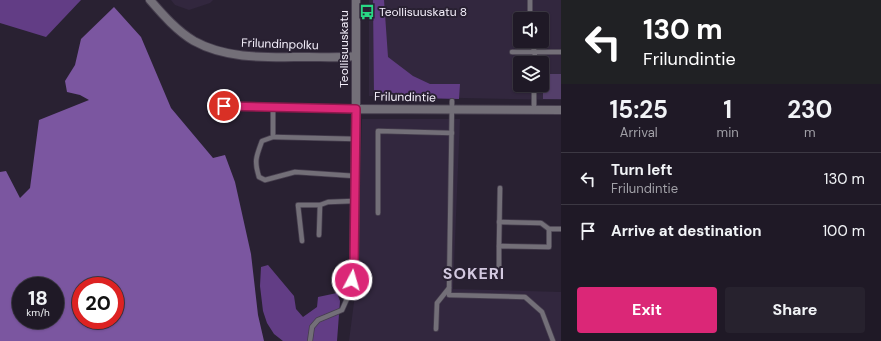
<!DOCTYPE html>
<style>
:root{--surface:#1f1926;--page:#27222e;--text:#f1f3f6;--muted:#a1a0a7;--line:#3c3843;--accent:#db2777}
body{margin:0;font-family:"DM Sans",sans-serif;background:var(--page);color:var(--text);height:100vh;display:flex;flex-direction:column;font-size:15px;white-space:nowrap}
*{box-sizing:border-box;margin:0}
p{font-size:13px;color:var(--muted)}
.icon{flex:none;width:22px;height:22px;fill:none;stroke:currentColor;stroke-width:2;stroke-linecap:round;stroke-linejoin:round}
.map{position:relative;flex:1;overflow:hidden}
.side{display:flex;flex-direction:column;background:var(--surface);width:320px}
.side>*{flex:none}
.banner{background:#202124;color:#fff;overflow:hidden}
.buttons{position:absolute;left:513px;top:12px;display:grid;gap:8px}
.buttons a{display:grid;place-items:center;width:36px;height:36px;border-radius:4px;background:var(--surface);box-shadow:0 1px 3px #0004,0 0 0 1px var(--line);font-size:20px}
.speed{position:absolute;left:12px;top:277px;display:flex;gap:8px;font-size:20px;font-weight:700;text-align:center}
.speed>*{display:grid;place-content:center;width:52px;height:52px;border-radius:50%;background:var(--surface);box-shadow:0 1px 3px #0004,0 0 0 1px var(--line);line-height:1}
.speed small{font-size:10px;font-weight:400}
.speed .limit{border:6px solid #d22;background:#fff;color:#111}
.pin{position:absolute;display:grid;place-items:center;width:34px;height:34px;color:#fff;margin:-17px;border:2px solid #fff;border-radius:50%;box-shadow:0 1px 4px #0007}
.me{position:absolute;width:44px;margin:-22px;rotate:6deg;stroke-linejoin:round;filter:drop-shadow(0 0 3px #0008)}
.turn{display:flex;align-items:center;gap:14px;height:84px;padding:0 16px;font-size:18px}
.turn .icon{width:52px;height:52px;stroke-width:2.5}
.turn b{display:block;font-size:28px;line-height:34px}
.eta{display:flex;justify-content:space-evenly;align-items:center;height:68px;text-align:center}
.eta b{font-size:24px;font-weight:700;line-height:28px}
.cta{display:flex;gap:8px;margin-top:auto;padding:8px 16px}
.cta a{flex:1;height:46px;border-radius:4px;background:var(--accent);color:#fff;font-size:16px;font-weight:700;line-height:46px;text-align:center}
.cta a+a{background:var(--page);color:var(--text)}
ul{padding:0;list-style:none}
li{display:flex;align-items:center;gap:12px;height:52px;padding:0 16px;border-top:1px solid var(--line)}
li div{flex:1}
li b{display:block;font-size:15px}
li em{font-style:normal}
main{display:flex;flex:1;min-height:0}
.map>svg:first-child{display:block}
.built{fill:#32273e;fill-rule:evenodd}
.green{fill:#543f6a}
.forest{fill:#623d85}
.water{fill:#7b56a0;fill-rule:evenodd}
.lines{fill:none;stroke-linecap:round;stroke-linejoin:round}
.service-casing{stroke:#463e4e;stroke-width:6}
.minor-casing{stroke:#463e4e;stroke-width:10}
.tertiary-casing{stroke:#463e4e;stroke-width:10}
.service{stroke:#736f78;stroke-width:4.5}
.minor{stroke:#736f78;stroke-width:8}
.tertiary{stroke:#736f78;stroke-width:8}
.route-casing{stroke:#8e194d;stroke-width:10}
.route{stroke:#db2777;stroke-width:7}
.labels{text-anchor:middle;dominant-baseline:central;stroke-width:4;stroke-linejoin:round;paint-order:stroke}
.poi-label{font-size:12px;fill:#f5f0fc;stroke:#292132;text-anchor:start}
.street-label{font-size:12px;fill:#f5f0fc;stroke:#292132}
.district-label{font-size:16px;font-weight:bold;letter-spacing:1px;fill:#d3c9e0;stroke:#292132}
</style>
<main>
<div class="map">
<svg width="561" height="341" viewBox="0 0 561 341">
<rect width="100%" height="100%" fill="#292132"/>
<!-- built -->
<g class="built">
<path d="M 171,0 L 213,0 L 210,3 L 189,10 L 175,5 Z"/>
<path d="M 369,0 L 561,0 L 561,100 L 369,96 ZM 520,19 L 542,19 L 542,41 L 520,41 ZM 520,63 L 542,63 L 542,85 L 520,85 Z"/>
<path d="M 362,119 L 460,119 L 453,289 L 561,292 L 561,341 L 349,341 L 357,279 Z"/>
</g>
<!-- green -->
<rect class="green" x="543" y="74" width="18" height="25"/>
<!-- forest -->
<g class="forest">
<path d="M 0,0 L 81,0 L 46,37 L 0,23 Z"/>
<path d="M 373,0 L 384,0 L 388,57 L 413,76 L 430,84 L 460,84 L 459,99 L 374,97 Z"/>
<path d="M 268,265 L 294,296 L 296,309 L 303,317 L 317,307 L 318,297 L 337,293 L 340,301 L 337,341 L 283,341 L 274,334 L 267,323 L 263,311 L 260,286 L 261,267 Z"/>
</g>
<!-- water -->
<path class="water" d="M 114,7 L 141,37 L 171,108 L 213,158 L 225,155 L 235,182 L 251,254 L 258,315 L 264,341 L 0,341 L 0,172 L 6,171 L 20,198 L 30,188 L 39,120 L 89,100 L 80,95 L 67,92 L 65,81 L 75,65 L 81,39 ZM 21,286 L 55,286 L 55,320 L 21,320 ZM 81,286 L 115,286 L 115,320 L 81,320 Z"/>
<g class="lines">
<defs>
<g id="service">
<path d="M 530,19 L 530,0"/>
<path d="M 530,41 L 535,52 L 534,63"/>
<path d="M 512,52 L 561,52"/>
<path d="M 452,101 L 449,295 L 525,297 L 542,312 L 553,341"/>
<path d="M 224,107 L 356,109"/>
<path d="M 273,107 L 273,137 L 262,141 C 256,157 254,161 259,177 L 265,180 L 295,172 L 355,176"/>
<path d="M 534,110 L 534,85"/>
<path d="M 273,137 L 356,139"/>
<path d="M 378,213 L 378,131 L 452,133"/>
<path d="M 499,222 L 541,223 L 549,229"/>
<path d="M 319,235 L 320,205"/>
<path d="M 302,241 L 298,205 L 320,205 L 328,202 L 354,201"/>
<path d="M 499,246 L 500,188"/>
<path d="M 499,269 L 499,246 L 549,247 L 549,229 L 561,229"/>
<path d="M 436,329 L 437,303 L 449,288"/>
<path d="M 310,341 L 312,327 L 318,320 L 342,310 L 350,292 L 354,267"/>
</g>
<g id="minor">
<path d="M 150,0 C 163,15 177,31 194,41 C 228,60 270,57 308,57 C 324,57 340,58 356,56"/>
<path d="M 354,267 L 356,109 L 561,110"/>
</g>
<path id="tertiary" d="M 356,0 L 356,109"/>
</defs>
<!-- service casing -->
<use href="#service" class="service-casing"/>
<!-- minor casing -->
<use href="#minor" class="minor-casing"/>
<!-- tertiary casing -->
<use href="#tertiary" class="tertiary-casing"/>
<!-- service -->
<use href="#service" class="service"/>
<!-- minor -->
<use href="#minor" class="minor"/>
<!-- tertiary -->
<use href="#tertiary" class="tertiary"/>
</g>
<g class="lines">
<defs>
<path id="route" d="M 224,106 L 356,109 L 354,267 L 352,280"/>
</defs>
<!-- route casing -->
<use href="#route" class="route-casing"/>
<!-- route -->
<use href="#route" class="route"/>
</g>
<!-- icons -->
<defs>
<symbol id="bus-bare" viewBox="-9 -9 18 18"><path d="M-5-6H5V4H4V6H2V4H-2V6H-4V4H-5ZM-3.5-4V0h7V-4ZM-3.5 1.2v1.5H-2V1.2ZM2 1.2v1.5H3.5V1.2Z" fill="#29d885" stroke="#292132" stroke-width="2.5" paint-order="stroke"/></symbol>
</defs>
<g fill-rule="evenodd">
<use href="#bus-bare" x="356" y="1" width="22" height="22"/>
</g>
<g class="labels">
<!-- poi labels -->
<g class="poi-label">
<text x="379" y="12">Teollisuuskatu 8</text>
</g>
<!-- street labels -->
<g class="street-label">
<text transform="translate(280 44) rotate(2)">Frilundinpolku</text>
<text transform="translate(344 49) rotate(-90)">Teollisuuskatu</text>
<text transform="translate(405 97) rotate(1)">Frilundintie</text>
</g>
<!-- district labels -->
<g class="district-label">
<text x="474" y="273">SOKERI</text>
</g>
</g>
</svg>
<div class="buttons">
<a><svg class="icon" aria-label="sound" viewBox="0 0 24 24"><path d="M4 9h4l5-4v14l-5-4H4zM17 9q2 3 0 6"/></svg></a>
<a><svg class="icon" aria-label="layers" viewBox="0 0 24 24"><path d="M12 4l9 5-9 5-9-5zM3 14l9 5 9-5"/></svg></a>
</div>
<div class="speed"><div>18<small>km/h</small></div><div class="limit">20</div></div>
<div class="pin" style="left:224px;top:106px;background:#d93025"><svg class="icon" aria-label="arrive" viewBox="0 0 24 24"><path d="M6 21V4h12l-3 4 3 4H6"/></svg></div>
<svg class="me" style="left:352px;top:280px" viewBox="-20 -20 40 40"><circle r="17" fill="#db2777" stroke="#fff" stroke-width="3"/><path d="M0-11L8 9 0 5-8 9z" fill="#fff"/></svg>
</div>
<section class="side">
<div class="banner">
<div class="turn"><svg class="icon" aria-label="left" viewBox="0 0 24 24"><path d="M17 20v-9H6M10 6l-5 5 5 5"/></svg><div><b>130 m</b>Frilundintie</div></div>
</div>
<div class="eta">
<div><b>15:25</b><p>Arrival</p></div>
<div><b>1</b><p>min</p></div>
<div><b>230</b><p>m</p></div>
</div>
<ul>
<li><svg class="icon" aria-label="left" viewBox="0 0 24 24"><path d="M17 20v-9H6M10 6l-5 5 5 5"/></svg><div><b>Turn left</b><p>Frilundintie</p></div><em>130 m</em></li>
<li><svg class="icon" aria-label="arrive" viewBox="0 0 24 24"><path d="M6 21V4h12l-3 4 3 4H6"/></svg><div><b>Arrive at destination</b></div><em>100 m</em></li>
</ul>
<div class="cta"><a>Exit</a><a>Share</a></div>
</section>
</main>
